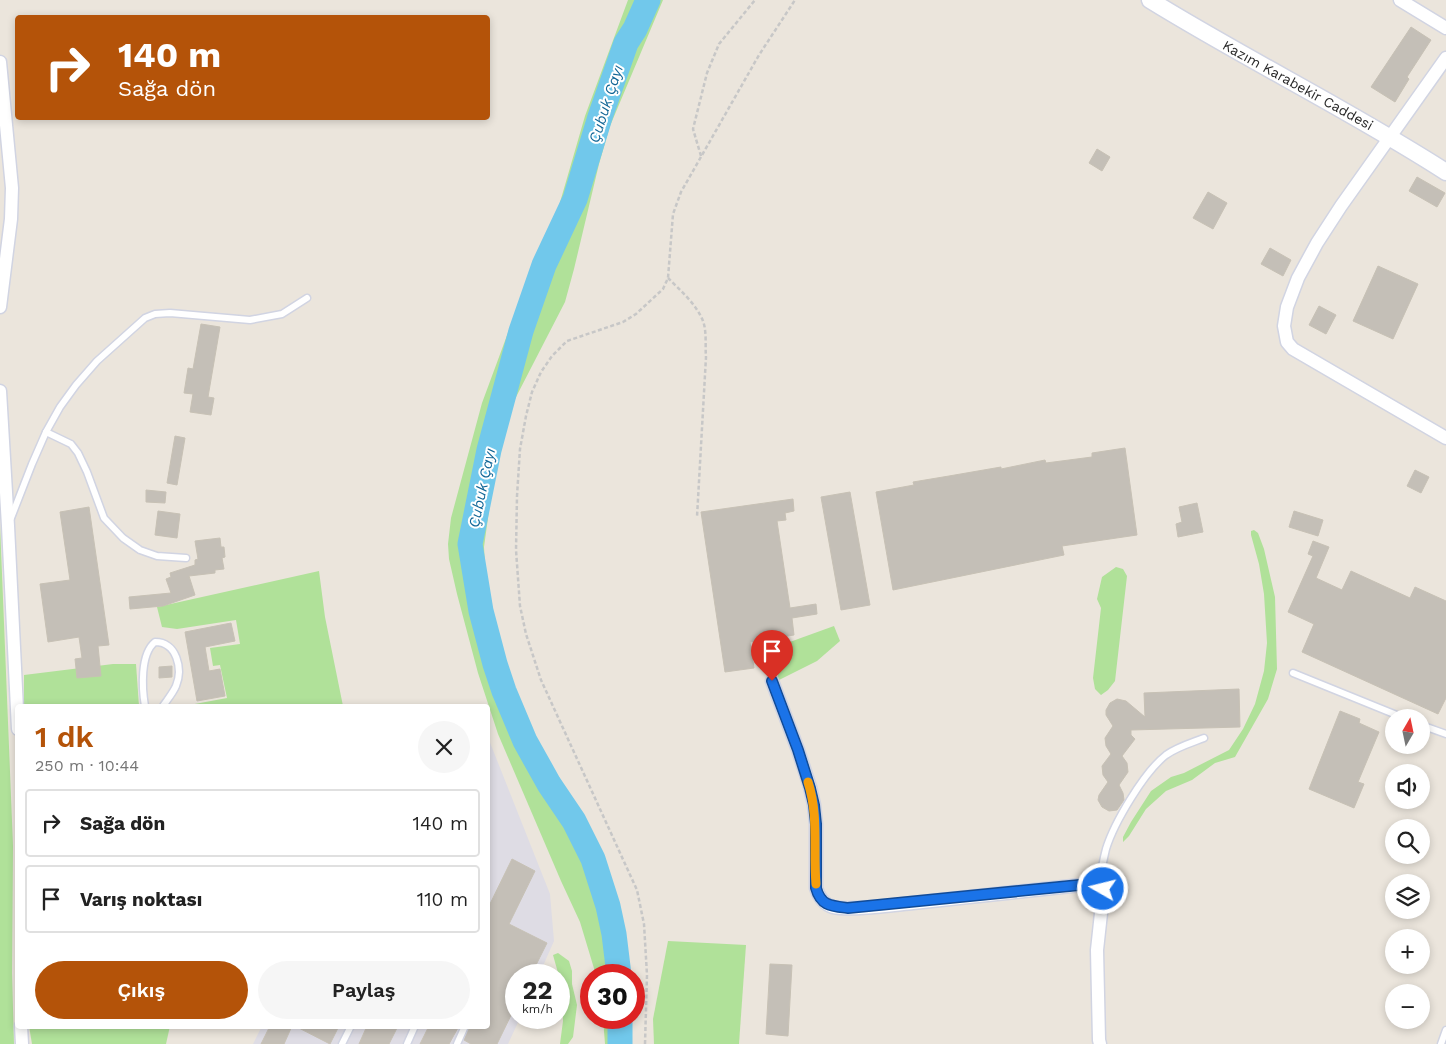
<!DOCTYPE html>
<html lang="tr">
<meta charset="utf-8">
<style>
:root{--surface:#fff;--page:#f6f6f6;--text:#222;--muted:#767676;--line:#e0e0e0;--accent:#b45309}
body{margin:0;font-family:"Work Sans",sans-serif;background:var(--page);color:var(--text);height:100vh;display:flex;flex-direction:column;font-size:19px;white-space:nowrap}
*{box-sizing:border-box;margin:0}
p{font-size:16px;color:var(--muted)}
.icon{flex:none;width:28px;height:28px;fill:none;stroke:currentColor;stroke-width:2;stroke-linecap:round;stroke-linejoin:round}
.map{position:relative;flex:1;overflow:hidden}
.drawer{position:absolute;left:15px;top:704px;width:475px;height:325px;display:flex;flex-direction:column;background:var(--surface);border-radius:5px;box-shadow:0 2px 8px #0003}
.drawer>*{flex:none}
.top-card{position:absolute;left:15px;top:15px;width:475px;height:105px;border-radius:5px;box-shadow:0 2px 8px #0003;background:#b45309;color:#fff;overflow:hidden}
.needle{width:32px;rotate:9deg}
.fabs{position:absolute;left:1385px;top:709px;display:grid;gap:10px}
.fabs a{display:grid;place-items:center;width:45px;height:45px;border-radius:50%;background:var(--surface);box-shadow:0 2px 8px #0003;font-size:25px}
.speed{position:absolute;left:505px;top:964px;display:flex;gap:10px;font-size:25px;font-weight:700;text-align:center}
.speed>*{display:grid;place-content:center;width:65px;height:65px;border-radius:50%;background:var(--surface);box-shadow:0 2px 8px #0003;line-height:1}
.speed small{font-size:12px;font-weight:400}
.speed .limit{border:8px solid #d22;background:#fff;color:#111}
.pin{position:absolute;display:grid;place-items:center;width:42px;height:42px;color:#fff;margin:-51px -21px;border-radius:50% 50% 50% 0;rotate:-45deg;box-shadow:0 0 5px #0007}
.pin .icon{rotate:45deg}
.me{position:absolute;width:55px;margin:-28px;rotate:278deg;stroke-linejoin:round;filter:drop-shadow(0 0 4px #0008)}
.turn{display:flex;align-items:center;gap:18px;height:105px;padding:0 20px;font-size:22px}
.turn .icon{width:65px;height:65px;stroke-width:2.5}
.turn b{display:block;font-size:35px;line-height:42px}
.round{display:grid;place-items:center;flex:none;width:52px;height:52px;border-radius:26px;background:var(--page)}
.headline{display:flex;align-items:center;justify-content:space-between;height:85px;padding:0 20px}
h1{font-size:30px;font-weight:600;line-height:38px;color:var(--accent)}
.primary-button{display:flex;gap:10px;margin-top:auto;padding:10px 20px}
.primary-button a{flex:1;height:58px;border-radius:30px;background:var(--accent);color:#fff;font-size:20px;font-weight:600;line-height:58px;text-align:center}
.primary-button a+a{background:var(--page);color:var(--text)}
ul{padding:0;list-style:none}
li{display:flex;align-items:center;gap:15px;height:68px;margin:0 10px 8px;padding:0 10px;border:2px solid var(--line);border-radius:5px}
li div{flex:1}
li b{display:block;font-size:19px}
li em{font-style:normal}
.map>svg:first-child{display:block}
.industrial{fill:#dedce4}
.green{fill:#b0e199}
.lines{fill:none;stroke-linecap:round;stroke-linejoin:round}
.river{stroke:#71c8eb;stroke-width:25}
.building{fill:#c4bfb7;stroke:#c7c1b5}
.service-casing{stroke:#d1d4e2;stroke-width:9}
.minor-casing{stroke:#d1d4e2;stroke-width:15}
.tertiary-casing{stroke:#d1d4e2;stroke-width:19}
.path{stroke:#c7c7c7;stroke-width:2.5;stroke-dasharray:4 2.5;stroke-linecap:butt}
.service{stroke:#fff;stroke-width:6}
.minor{stroke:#fff;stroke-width:12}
.tertiary{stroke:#fff;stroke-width:16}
.route-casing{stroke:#114b97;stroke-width:12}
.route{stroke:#1a73e8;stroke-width:9}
.slow{stroke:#f59e0b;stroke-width:9}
.labels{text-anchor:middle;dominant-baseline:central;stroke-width:4;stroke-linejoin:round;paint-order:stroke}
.street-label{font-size:14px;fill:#292929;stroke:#fff}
.water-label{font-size:15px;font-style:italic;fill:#116696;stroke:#fff}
</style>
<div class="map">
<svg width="1446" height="1044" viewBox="0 0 1446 1044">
<rect width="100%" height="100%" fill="#ebe5dc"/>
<!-- industrial -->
<path class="industrial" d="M 488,740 L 489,740 L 550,894 L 554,941 L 539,975 L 516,975 L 516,1018 L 520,1018 L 508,1044 L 253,1044 L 262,1026 L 488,1026 Z"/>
<!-- green -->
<g class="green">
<path d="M 628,0 L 663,0 L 610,126 L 599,164 L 574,269 L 565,302 L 515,399 L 503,437 L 493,482 L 484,547 L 487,604 L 498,647 L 510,681 L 537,744 L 605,867 L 615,892 L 621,921 L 625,975 L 596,975 L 580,922 L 561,881 L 498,734 L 478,673 L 457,594 L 449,559 L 448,544 L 451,518 L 482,403 L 516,311 L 554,223 L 585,116 Z"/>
<path d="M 0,524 L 13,846 L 12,973 L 14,1044 L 0,1044 Z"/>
<path d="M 1254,530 L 1258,533 L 1264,549 L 1275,597 L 1277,669 L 1268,699 L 1235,757 L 1215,763 L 1192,780 L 1166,791 L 1146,809 L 1129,836 L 1123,842 L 1123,837 L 1131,822 L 1151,791 L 1171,777 L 1184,773 L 1229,750 L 1243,729 L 1255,704 L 1264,671 L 1267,643 L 1264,594 L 1259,564 L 1251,535 L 1251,531 Z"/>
<path d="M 1116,567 L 1123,569 L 1127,576 L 1115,681 L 1108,690 L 1101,695 L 1095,689 L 1093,678 L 1101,608 L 1097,599 L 1102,577 Z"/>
<path d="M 319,571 L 325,617 L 343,706 L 184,706 L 227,698 L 220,665 L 213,666 L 210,648 L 240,644 L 236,620 L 177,629 L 162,627 L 157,607 Z"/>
<path d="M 834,626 L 840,641 L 817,661 L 777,681 L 782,652 L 787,643 Z"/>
<path d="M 113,664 L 136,664 L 139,706 L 24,706 L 24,675 Z"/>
<path d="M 668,941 L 746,945 L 739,1044 L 654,1044 L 653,1019 Z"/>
<path d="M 558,953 L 569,961 L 572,971 L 572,984 L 577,1005 L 573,1037 L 568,1044 L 560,1044 L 563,1021 L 562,987 L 553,955 Z"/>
<path d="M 603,1018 L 627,1018 L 627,1044 L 605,1044 Z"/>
<path d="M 29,1026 L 170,1026 L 166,1044 L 32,1044 Z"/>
</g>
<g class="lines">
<!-- river -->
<g class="river">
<path d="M 619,975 L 614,934 L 608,906 L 593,859 L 574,821 L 549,784 L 525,741 L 504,691 L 495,664 L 481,611 L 470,544 L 489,450 L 521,331 L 544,265 L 575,199 L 600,117 L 626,43 L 635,29 L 648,0"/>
<path d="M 620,1044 L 620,1018"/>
</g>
</g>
<!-- building -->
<g class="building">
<path d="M 1411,27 L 1431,40 L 1407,77 L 1409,79 L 1395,102 L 1371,87 Z"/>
<path d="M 1097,149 L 1110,157 L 1102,171 L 1089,163 Z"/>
<path d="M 1417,177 L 1445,193 L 1437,207 L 1409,191 Z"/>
<path d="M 1208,192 L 1227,203 L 1213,229 L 1193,218 Z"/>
<path d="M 1270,248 L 1291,260 L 1283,276 L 1261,264 Z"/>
<path d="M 1378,266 L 1418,284 L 1393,339 L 1353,321 Z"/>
<path d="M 1319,306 L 1336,315 L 1326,334 L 1309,325 Z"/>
<path d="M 201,324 L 220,327 L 208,397 L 214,398 L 211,415 L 190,412 L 193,394 L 184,393 L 188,368 L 193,369 Z"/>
<path d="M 175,436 L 185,438 L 177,485 L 167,483 Z"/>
<path d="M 1125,448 L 1137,535 L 1062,546 L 1064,555 L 893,590 L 876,492 L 914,485 L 913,482 L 949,476 L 1001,467 L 1001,469 L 1045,460 L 1046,463 L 1092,457 L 1092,453 Z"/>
<path d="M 1415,470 L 1429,477 L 1421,493 L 1407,486 Z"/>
<path d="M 146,490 L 166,492 L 165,503 L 146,502 Z"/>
<path d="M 850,492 L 870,605 L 841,610 L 821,497 Z"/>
<path d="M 793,499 L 794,511 L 785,513 L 786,520 L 777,521 L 790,608 L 816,604 L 817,614 L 792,618 L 794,635 L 750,642 L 754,668 L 725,672 L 701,512 Z"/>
<path d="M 1197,503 L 1203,532 L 1178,537 L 1176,524 L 1182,522 L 1179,507 Z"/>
<path d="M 89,507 L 109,645 L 98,646 L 101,676 L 77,678 L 75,659 L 82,658 L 79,637 L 48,642 L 40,584 L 70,580 L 60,512 Z"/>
<path d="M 158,511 L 180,514 L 177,538 L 155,535 Z"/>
<path d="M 1294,511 L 1323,520 L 1318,536 L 1289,527 Z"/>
<path d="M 220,538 L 221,547 L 224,547 L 225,557 L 222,558 L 224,569 L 215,570 L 215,573 L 189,576 L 195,595 L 163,606 L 130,609 L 129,597 L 171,593 L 166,579 L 171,577 L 170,573 L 195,565 L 195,560 L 198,559 L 195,541 Z"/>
<path d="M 1313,541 L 1329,547 L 1316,578 L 1342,590 L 1351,571 L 1410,598 L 1415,587 L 1446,601 L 1446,698 L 1438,714 L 1302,652 L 1314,624 L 1288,612 L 1313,556 L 1308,554 Z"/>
<path d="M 231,623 L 235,641 L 205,647 L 209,671 L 220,669 L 225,696 L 197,701 L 185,632 Z"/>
<path d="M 172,666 L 172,677 L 159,678 L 159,667 Z"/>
<path d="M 1239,689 L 1240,727 L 1131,730 L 1131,735 L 1135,739 L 1122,756 L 1127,763 L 1128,772 L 1119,785 L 1123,793 L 1124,800 L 1117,810 L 1109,811 L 1102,807 L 1098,800 L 1099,795 L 1108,782 L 1103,775 L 1102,766 L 1111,754 L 1106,746 L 1105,738 L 1113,726 L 1106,715 L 1106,710 L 1110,703 L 1117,699 L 1126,701 L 1145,717 L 1144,693 Z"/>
<path d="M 1340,711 L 1360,719 L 1359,723 L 1379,732 L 1358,782 L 1364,784 L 1354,808 L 1309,789 Z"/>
<path d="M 512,859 L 535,871 L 509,924 L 547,943 L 531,975 L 516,975 L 516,1005 L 497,1044 L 471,1044 L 464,1040 L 470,1026 L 488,1026 L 488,908 Z"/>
<path d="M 770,964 L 792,965 L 788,1036 L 766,1034 Z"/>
<path d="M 270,1026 L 292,1026 L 284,1044 L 261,1044 Z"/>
<path d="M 295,1026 L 339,1026 L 330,1044 Z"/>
<path d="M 367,1026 L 398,1026 L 389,1044 L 359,1044 Z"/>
<path d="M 429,1026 L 459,1026 L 449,1044 L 420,1044 Z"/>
</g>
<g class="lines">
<defs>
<g id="service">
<path d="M 46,432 L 71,444 L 78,453 L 87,472 L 104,518 L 123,538 L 140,550 L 157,556 L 186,558"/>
<path d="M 11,518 L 32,464 L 46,432 L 60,407 L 76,385 L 97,361 L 145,318 L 155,314 L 170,313 L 250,320 L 282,314 L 307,298"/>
<path d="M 1293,673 L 1404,718"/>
<path d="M 145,706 C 142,689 140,654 155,642 C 177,642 183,669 176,686 C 173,693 167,700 163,706"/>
<path d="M 1421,725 L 1446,734"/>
<path d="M 1100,883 C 1101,872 1103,860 1106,849 C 1114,823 1144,772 1166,755 C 1177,747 1191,743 1204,738"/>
<path d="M 342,1044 L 351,1026"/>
<path d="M 407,1044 L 415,1026"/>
<path d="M 457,1044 L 465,1026"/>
<path d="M 1441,1044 L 1446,1030"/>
</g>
<g id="minor">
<path d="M 1400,0 L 1446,28"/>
<path d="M 1446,58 L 1341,206 L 1317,243 L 1298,278 L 1287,307 L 1284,326 L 1287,342 L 1293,349 L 1446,438"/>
<path d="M 0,62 L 12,188 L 11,219 L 0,307"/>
<path d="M 0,391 L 8,526 L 18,729"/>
<path d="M 772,681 L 798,750 L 810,787 L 814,805 L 816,824 L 816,888 C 819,897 823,904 833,907 C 850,911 893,905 913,903 C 975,896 1038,890 1100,883 L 1103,889 L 1103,895 L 1097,950 L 1099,1040 L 1100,1044"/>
<path d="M 21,1026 L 22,1044"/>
</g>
<path id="tertiary" d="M 1150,0 C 1247,60 1350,110 1446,172"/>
</defs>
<!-- service casing -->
<use href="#service" class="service-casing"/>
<!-- minor casing -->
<use href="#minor" class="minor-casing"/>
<!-- tertiary casing -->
<use href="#tertiary" class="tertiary-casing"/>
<!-- path -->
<g class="path">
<path d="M 701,156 L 693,129 L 707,73 L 719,44 L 755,0"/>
<path d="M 668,278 C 680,290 697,305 703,321 C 707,332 705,346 706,357 L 697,517"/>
<path d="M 645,1044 L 647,975 L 644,924 L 637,890 L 541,680 L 526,634 L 520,606 L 516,550 L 517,496 L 520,449 L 526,416 L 532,392 L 541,372 L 552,356 L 567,341 L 623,322 L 636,314 L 663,289 L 668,278 L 673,214 L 681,192 L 759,55 L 795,0"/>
</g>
<!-- service -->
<use href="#service" class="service"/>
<!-- minor -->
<use href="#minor" class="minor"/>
<!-- tertiary -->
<use href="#tertiary" class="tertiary"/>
</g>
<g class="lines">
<defs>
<path id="route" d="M 772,681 L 798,750 L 810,788 L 814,805 L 816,824 L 816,888 C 821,906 831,906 848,908 L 1100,883 L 1103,889"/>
</defs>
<!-- route casing -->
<use href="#route" class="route-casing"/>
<!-- route -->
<use href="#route" class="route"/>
<!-- slow -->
<path class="slow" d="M 808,782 C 819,816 813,850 816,884"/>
</g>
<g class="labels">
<!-- street labels -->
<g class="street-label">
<text transform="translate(1298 85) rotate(29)">Kazım Karabekir Caddesi</text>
</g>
<!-- water labels -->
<g class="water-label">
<text transform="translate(606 104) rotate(-72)">Çubuk Çayı</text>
<text transform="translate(482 488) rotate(-78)">Çubuk Çayı</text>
</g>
</g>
</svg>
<div class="fabs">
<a><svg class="needle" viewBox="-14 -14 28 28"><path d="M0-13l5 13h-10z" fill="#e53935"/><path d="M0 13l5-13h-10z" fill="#767676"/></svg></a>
<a><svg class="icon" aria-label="sound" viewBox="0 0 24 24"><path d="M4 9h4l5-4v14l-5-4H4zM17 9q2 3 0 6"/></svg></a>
<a><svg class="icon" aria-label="search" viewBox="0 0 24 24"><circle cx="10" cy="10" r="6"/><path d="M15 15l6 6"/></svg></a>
<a><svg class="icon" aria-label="layers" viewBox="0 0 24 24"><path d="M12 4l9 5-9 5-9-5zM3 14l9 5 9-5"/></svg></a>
<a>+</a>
<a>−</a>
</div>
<div class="speed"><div>22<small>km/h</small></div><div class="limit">30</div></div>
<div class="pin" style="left:772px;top:681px;background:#d93025"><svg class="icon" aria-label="arrive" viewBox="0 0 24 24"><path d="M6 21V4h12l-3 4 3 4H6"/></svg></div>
<svg class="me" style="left:1103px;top:889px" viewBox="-20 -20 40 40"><circle r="17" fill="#1a73e8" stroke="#fff" stroke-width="3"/><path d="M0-11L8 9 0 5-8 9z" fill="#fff"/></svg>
<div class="top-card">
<div class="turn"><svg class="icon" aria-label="right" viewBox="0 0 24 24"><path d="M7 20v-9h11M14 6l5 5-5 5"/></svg><div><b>140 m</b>Sağa dön</div></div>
</div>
<section class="drawer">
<div class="headline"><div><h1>1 dk</h1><p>250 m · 10:44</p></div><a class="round"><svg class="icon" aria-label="close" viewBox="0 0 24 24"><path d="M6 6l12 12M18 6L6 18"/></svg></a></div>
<ul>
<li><svg class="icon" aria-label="right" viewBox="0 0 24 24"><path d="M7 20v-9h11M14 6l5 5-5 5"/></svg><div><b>Sağa dön</b></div><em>140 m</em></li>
<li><svg class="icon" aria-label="arrive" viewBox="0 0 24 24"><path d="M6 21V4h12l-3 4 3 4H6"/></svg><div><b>Varış noktası</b></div><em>110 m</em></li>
</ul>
<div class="primary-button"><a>Çıkış</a><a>Paylaş</a></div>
</section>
</div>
